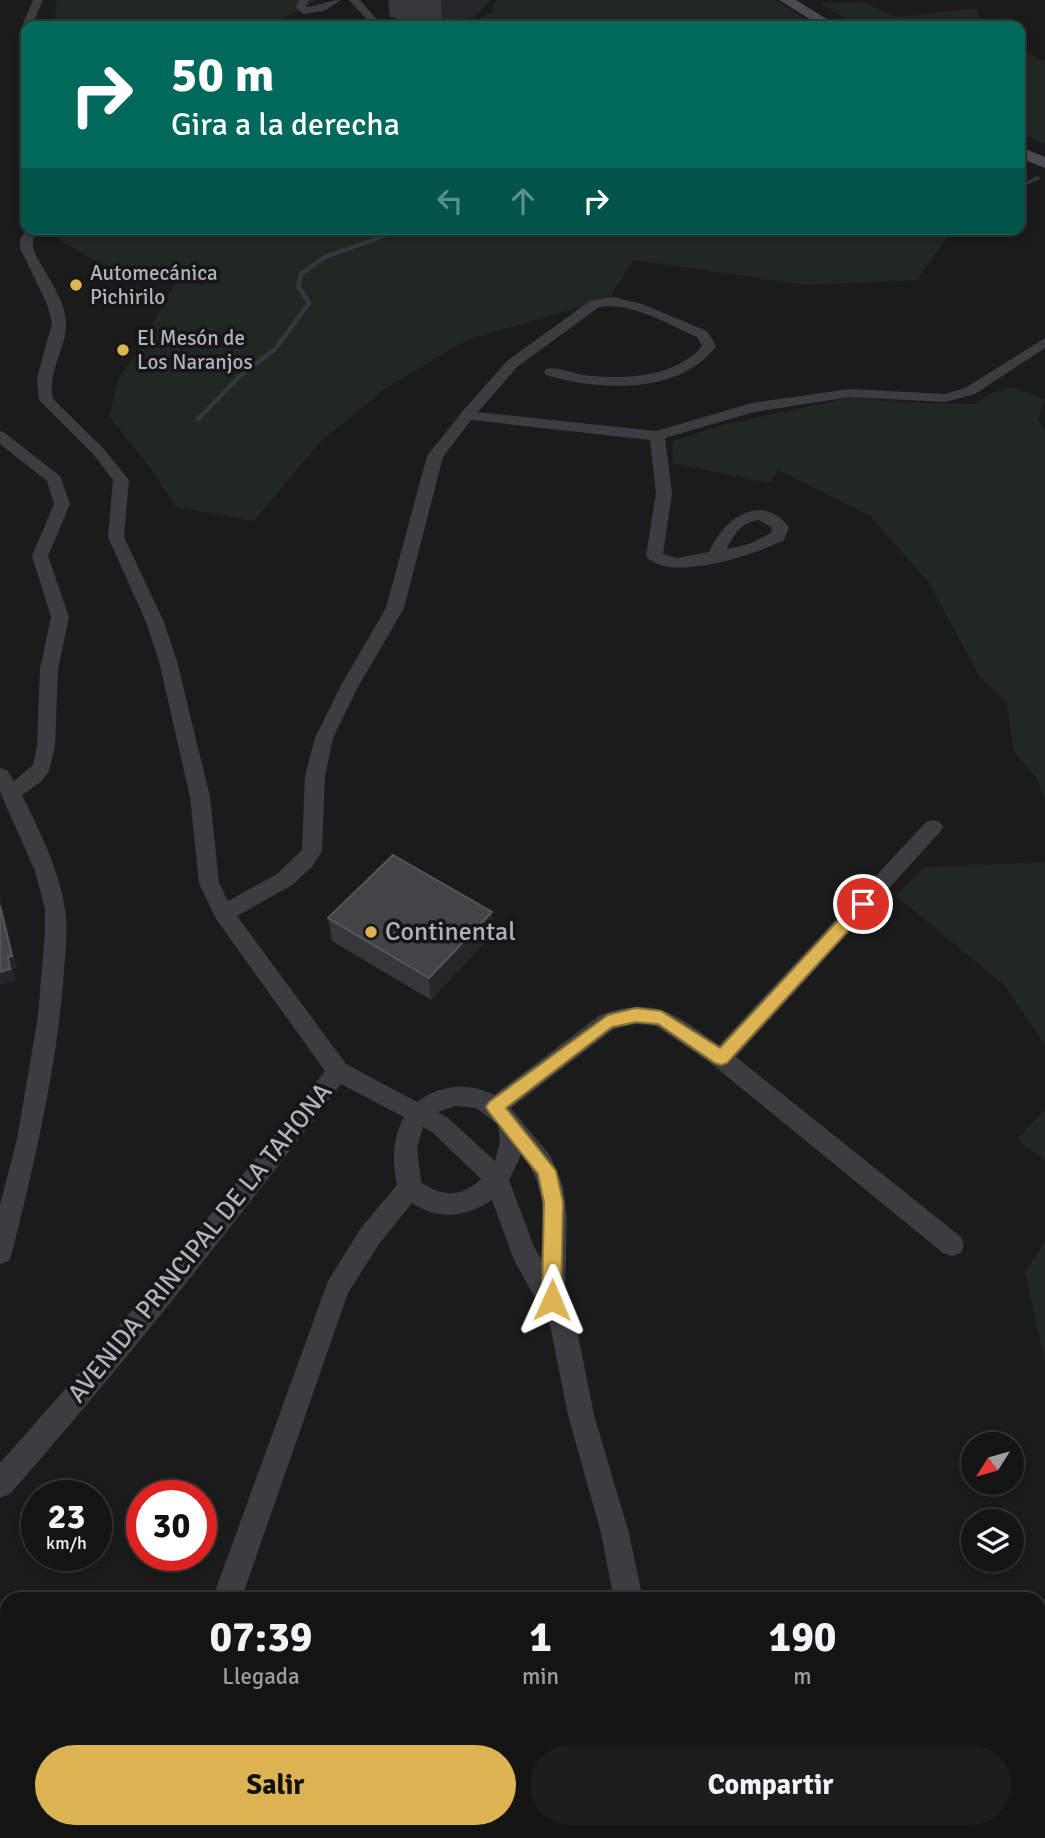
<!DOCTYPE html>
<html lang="es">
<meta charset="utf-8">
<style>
:root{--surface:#141415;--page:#1d1d1e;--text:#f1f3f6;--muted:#9d9ea0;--line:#333334;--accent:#dcb453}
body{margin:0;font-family:Signika,sans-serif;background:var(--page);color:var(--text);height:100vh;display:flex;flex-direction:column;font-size:26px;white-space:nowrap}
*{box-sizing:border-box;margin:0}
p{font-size:23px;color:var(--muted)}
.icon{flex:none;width:38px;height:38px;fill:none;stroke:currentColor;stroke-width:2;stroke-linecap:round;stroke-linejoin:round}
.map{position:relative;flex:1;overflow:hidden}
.panel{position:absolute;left:0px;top:1592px;width:1046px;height:247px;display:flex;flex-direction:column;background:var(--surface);border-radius:21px 21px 0 0;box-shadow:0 4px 10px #0003,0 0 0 2px var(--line)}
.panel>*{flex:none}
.banner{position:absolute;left:21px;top:21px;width:1004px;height:214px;border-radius:14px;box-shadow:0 4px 10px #0003,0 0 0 2px var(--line);background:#00695c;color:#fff;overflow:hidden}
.needle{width:46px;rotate:233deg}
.fabs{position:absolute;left:961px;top:1432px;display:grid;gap:14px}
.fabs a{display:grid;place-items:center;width:63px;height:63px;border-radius:50%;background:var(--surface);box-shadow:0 4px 10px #0003,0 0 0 2px var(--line);font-size:35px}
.speed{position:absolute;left:21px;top:1480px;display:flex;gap:14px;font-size:35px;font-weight:700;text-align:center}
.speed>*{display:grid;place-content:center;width:91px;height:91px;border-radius:50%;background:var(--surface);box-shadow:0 4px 10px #0003,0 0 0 2px var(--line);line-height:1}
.speed small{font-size:18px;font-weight:400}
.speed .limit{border:10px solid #d22;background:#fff;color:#111}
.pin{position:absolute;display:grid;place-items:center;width:60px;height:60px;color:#fff;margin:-30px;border:4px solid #fff;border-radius:50%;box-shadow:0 2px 7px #0007}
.me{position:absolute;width:77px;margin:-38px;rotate:1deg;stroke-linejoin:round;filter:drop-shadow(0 0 5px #0008)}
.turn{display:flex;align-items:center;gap:24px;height:147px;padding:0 35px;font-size:32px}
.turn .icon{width:91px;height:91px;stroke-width:2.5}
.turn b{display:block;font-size:49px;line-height:60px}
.lanes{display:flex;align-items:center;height:66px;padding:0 35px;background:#0003;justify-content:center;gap:35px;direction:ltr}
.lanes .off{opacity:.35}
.eta{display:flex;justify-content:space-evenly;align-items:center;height:119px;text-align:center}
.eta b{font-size:42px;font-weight:700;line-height:49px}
.primary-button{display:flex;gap:14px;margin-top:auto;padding:14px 35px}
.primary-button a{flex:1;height:80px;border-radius:42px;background:var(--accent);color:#111;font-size:28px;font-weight:700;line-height:80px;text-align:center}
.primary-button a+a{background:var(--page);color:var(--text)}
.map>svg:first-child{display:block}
.green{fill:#212722}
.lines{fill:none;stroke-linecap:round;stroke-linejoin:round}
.stream-far1{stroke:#32393f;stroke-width:3.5}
.stream{stroke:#32393f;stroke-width:4.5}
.minor{fill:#3c3d41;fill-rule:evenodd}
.secondary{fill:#4a4b51;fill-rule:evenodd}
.wall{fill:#37373a}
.shaded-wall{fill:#262628}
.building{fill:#444447;stroke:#555659;stroke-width:2}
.route{fill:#dcb453;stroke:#8f7536;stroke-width:2}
.poi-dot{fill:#dcb453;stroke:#161517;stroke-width:2.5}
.labels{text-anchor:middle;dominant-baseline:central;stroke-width:7;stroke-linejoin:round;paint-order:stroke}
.far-poi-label{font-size:21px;fill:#afb2ba;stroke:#161517;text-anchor:start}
.poi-label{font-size:26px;fill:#afb2ba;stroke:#161517;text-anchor:start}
.street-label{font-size:26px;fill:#afb2ba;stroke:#161517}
</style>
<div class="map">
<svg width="1045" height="1838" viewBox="0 0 1045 1838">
<rect width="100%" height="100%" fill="#1b1b1c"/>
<!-- green -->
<g class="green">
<path d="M 57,0 L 317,0 L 269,26 L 53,26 Z"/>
<path d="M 497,0 L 776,0 L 815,26 L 500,26 L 479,19 L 495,10 L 491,8 Z"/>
<path d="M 863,2 L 897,17 L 976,8 L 984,26 L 857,26 L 820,3 Z"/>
<path d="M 1020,49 L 1045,62 L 1045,144 L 1020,133 Z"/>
<path d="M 949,229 L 950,233 L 917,280 L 807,285 L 633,260 L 609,299 L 466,340 L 386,388 L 320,442 L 254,521 L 176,507 L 149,466 L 109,416 L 119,377 L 136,353 L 175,283 L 106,267 L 42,230 Z"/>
<path d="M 1013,387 L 1045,400 L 1038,419 L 1045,431 L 1045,798 L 1036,778 L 1013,750 L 1007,703 L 979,676 L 930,584 L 870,516 L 778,470 L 769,483 L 672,463 L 673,441 L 718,426 L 853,397 L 900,402 L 976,404 L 988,394 Z"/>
<path d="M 1045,862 L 1045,1045 L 1005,986 L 895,895 L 925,867 Z"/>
<path d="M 1045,1109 L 1045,1160 L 1017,1140 Z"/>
<path d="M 1045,1241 L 1045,1362 L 1025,1273 Z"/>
</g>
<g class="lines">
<!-- stream-far1 -->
<path class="stream-far1" d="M 1020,186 L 1038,178"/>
<!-- stream -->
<g class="stream">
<path d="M 895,229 L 913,232 L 926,229"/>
<path d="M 198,419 L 239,377 L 275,349 L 309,303 L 298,286 L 301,274 L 325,257 L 403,229"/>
</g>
<!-- minor -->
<g class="minor">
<path d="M 33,0 L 43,0 L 32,26 L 23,28 L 22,26 Z"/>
<path d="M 299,0 L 309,0 L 306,7 C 319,6 328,0 341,0 L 324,11 L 303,14 L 296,7 Z"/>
<path d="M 349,0 L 360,0 L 379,22 L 377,26 L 367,26 L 369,22 Z"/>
<path d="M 27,229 L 40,229 L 33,239 L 33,248 C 42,272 66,297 66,324 C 66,350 47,371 53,399 L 104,449 L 129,480 L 124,537 L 164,622 L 177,661 L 210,797 L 219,883 L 228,901 L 277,874 L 302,850 L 305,776 L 315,738 L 340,687 L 386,608 L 427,456 L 462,412 L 507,361 L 590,301 L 613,297 L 642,304 L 707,331 L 716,346 C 681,395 598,391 546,375 L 544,372 L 546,369 C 557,366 572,373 583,375 C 622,380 676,378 702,346 L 697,337 C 667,324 632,302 599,307 L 517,367 L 478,412 L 656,431 L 752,403 L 850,389 L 945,394 L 965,388 L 1045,338 L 1045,348 L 975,394 L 945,402 L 850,397 L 754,412 L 665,438 L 672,493 L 663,554 L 677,558 L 709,552 C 723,519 760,491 789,527 L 784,540 C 757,554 669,584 646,556 L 656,493 L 650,440 L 471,420 L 443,457 L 404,608 L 358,687 L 333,738 L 325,776 L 322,851 L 312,867 L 292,885 L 237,916 L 346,1064 L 417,1102 C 440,1084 469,1082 494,1095 L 600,1015 C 657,995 674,1014 719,1045 L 926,822 L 933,820 L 940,822 L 943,827 L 940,832 L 736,1057 L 961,1237 L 964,1245 L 961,1253 L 952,1256 L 943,1253 L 713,1065 L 656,1026 L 636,1024 L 614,1029 L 511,1108 L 551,1157 L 563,1186 L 567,1218 L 565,1300 L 576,1325 L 594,1415 L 629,1533 L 643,1600 L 614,1600 L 601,1533 L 568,1415 L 550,1325 L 514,1260 L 492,1200 C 466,1217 439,1221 412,1203 L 379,1244 L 348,1293 L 241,1600 L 212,1600 L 328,1281 L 361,1228 L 397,1185 C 392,1159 392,1141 404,1117 L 341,1084 C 234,1224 126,1362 10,1494 L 0,1498 L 0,1463 C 113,1337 220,1204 325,1071 L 216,919 L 199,883 L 190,797 L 159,661 L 146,622 L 108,537 L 113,480 L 94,455 L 39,400 L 37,378 L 52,323 L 47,304 L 20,248 L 20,239 ZM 759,520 L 772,528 L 771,533 L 749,544 L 727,549 C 733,535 742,522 759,520 ZM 456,1106 L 476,1108 L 498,1125 L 500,1142 L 495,1161 L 448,1118 L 438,1112 ZM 423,1127 L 432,1132 L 481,1179 C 461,1198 442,1197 421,1182 L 417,1148 ZM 521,1155 C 548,1186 543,1220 541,1259 L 534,1247 L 509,1180 Z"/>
<path d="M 0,431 L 5,433 L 60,476 L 70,504 L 48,556 L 69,617 L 58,669 L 55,746 L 49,771 L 42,781 L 22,795 C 39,830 60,871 65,910 C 69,935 64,960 63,985 C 55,1076 34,1164 12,1253 L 9,1261 L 0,1264 L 0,1205 L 17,1139 L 38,1016 L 45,933 L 45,909 L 35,871 L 0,792 L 0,768 L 7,770 L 14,781 L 33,765 L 37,746 L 40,669 L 51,617 L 32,556 L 54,504 L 47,481 L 0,444 Z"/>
<path d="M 104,1832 L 136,1832 L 133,1838 L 101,1838 Z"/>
<path d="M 665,1832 L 697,1832 L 699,1838 L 667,1838 Z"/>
</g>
<!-- secondary -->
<g class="secondary">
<path d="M 779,0 L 796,0 L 838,26 L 821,26 Z"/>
<path d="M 1020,147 L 1045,157 L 1045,168 L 1020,158 Z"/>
</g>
</g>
<!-- wall -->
<g class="wall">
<path d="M 388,0 L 489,0 L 489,1 L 474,17 L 442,22 L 396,22 L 396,18 L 390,17 Z"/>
<path d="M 492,912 L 492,935 L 431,1000 L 332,941 L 328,918 Z"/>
</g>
<!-- shaded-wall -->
<g class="shaded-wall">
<path d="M 441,0 L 489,0 L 489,1 L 474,17 L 442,22 Z"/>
<path d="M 0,896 L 17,968 L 13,969 L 16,981 L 0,985 L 0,972 L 8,957 L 0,906 Z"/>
<path d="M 492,912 L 492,935 L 431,1000 L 429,978 Z"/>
</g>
<!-- building -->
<g class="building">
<path d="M 393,855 L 492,912 L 429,978 L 328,918 Z"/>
<path d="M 0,906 L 12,956 L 8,957 L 10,969 L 0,972 Z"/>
</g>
<!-- route -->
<path class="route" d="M 863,898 L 868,900 L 870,904 L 868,909 L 727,1063 L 721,1065 L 715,1063 L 658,1024 L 636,1022 L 612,1027 L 506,1108 L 556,1171 L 563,1202 L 561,1300 L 558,1306 L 552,1309 L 545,1306 L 542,1300 L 544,1202 L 538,1174 L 489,1112 L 486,1107 L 489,1102 L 608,1015 L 636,1008 L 661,1011 L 720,1048 L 857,900 Z"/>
<!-- markers -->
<g class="poi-dot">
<circle cx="76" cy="285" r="7"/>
<circle cx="123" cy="350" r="7"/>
<circle cx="371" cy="932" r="7"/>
</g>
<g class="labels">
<!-- far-poi labels -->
<g class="far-poi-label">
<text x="90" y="273">Automecánica<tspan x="90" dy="24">Pichirilo</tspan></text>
<text x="137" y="338">El Mesón de<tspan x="137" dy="24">Los Naranjos</tspan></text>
</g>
<!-- poi labels -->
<g class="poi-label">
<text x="385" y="932">Continental</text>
</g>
<!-- street labels -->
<g class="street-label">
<text transform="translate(200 1243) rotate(-51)">AVENIDA PRINCIPAL DE LA TAHONA</text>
</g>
</g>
</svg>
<div class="fabs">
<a><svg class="needle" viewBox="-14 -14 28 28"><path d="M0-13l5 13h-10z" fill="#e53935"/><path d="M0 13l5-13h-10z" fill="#9d9ea0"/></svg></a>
<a><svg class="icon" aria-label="layers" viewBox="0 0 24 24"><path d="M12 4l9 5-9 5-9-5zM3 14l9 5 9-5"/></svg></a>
</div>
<div class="speed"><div>23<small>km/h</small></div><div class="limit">30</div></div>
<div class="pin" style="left:863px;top:904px;background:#d93025"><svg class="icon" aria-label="arrive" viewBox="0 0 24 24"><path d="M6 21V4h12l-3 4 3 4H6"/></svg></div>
<svg class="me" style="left:552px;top:1300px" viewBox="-20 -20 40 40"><path d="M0-17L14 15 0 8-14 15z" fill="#dcb453" stroke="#fff" stroke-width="4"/></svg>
<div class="banner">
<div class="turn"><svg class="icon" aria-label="right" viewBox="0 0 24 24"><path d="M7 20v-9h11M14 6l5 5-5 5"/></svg><div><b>50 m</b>Gira a la derecha</div></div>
<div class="lanes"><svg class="icon off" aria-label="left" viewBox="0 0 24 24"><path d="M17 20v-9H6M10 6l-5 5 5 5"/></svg><svg class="icon off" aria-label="ahead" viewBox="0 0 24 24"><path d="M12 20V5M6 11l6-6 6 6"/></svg><svg class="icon" aria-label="right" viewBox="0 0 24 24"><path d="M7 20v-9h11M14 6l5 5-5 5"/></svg></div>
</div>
<section class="panel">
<div class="eta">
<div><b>07:39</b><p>Llegada</p></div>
<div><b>1</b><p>min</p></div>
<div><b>190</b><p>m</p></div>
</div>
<div class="primary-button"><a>Salir</a><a>Compartir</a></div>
</section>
</div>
